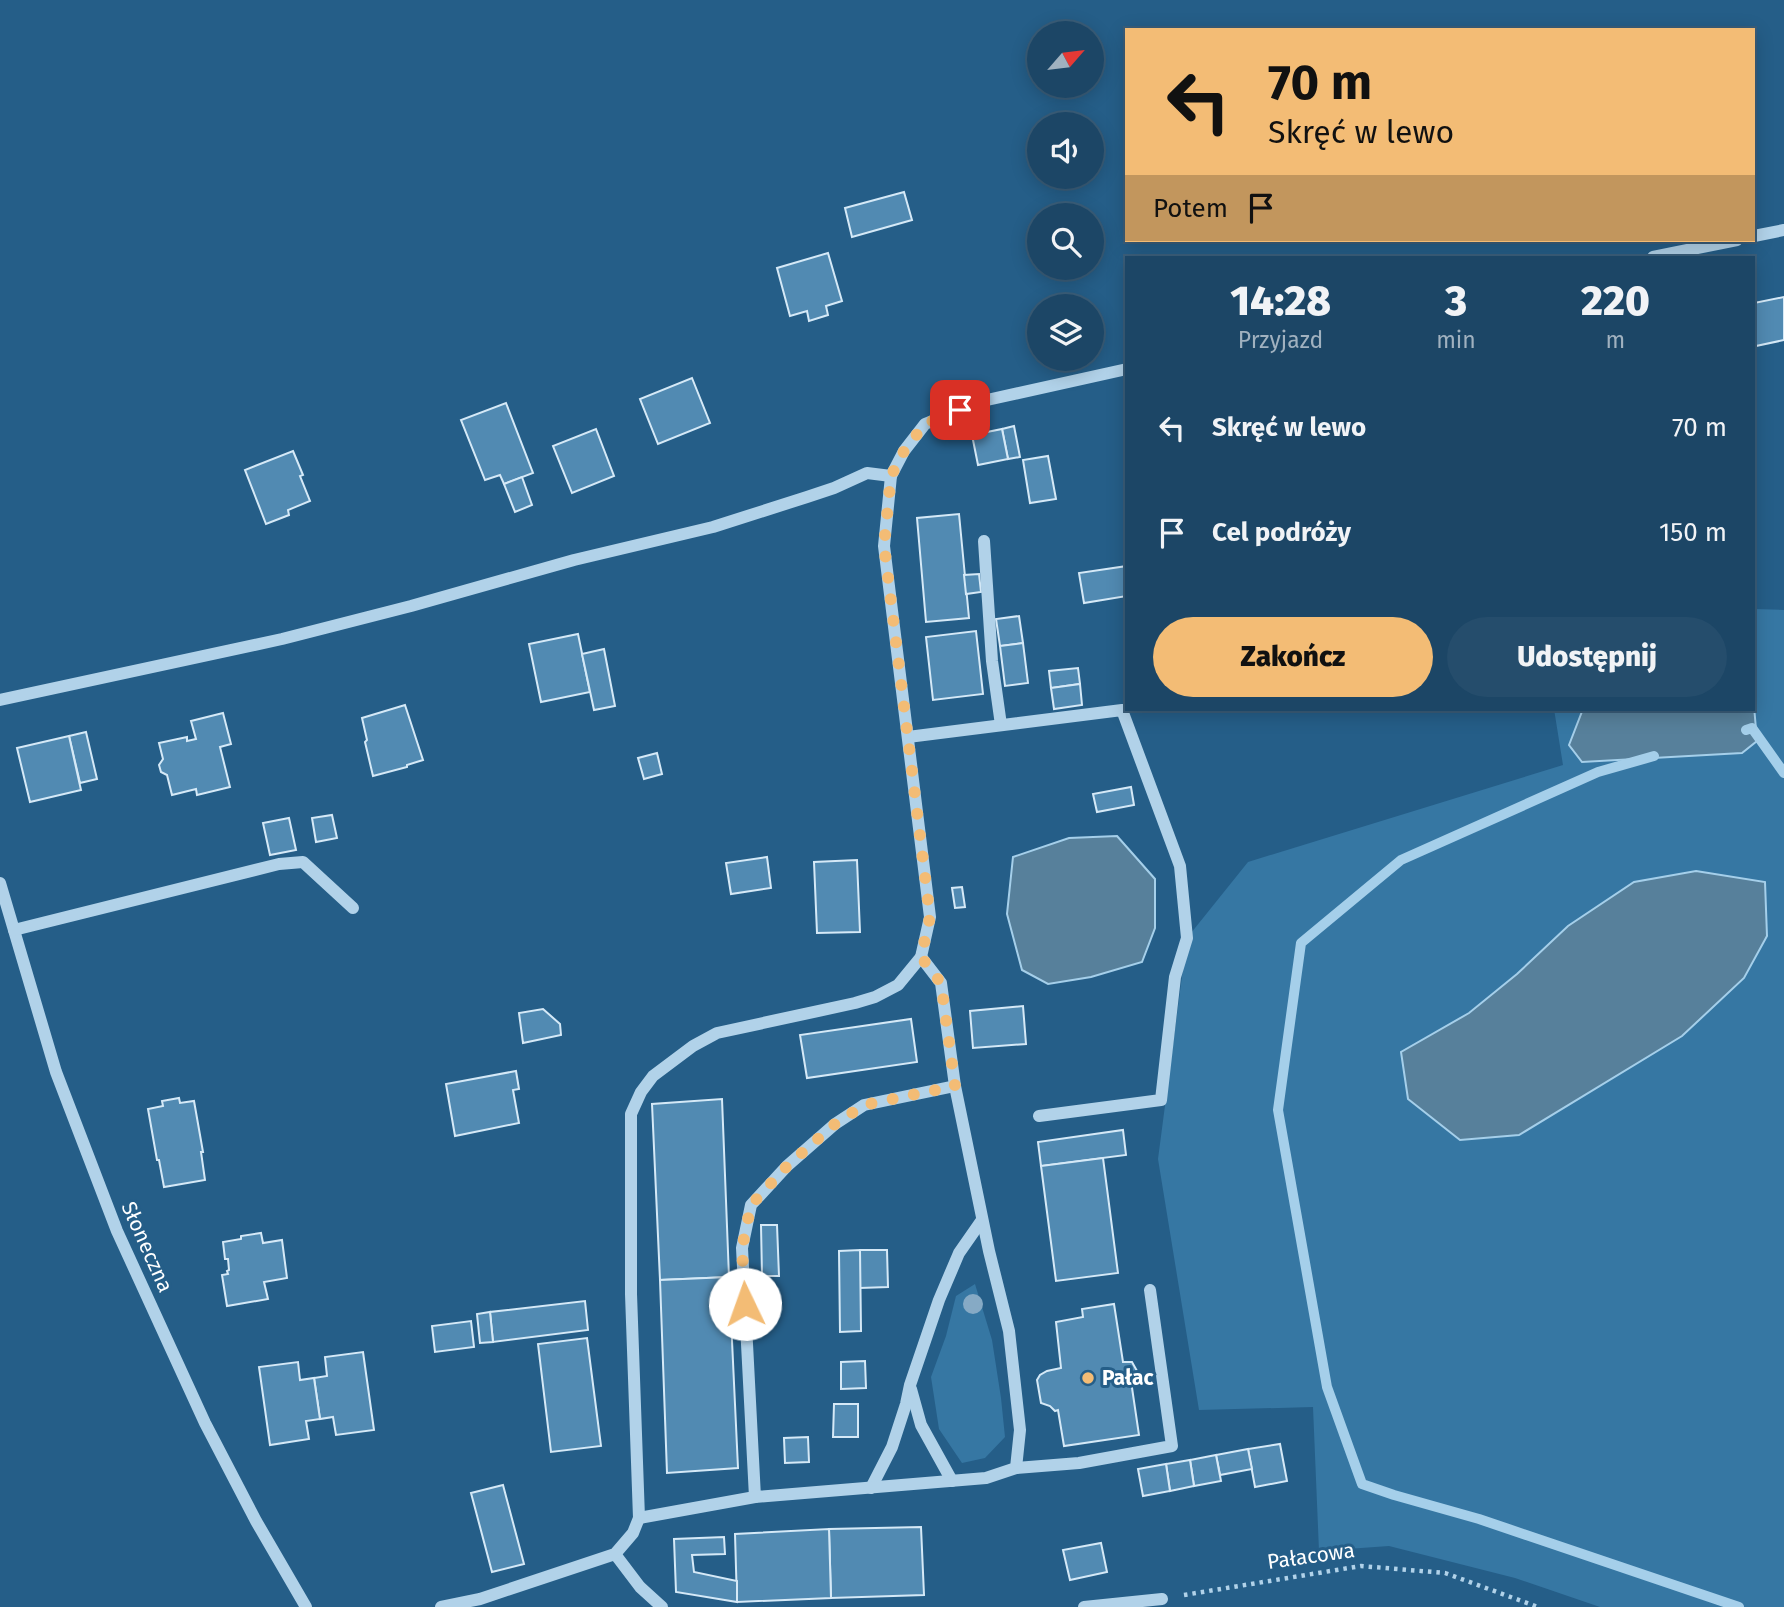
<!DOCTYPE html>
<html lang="pl">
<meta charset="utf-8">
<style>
:root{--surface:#1c4666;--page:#254d6c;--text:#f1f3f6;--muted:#a0b1bf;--line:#3a5e7a;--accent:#f3bc75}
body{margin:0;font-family:"Fira Sans",sans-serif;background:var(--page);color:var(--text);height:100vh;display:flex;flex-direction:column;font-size:26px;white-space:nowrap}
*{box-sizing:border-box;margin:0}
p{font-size:23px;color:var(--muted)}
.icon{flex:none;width:38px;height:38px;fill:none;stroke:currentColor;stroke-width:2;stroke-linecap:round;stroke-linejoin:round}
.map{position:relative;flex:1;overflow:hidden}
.side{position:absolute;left:1125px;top:256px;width:630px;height:455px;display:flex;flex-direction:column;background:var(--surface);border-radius:0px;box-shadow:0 4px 18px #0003,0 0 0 2px var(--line)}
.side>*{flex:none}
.top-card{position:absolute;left:1125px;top:28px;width:630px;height:214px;border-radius:0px;box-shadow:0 4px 18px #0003,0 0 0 2px var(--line);background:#f3bc75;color:#111;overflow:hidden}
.needle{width:46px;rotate:62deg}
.fabs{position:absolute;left:1027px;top:21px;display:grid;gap:14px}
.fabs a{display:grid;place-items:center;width:77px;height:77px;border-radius:50%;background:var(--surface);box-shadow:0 4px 18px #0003,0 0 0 2px var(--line);font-size:35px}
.pin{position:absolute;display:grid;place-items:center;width:60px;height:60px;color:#fff;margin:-30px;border-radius:14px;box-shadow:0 4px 10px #0006}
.me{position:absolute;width:77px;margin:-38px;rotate:357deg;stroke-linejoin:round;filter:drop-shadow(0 0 5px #0008)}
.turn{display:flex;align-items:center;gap:24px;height:147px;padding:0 28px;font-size:32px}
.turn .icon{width:91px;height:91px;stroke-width:2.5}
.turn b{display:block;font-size:49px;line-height:60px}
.then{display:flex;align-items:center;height:66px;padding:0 28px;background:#0003;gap:14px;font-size:26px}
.eta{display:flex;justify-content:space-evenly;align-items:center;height:119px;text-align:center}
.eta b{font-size:42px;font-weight:800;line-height:49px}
.primary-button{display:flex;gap:14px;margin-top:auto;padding:14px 28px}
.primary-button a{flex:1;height:80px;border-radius:42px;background:var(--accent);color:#111;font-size:28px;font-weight:800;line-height:80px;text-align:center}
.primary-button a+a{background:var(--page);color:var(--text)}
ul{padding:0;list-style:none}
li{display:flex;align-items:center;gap:21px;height:105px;padding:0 28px}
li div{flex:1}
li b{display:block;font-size:26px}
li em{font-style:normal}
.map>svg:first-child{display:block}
.green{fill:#3677a3;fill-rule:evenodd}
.water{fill:#57809b;stroke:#a5cfea;stroke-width:2}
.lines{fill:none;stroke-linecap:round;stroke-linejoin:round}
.stream{stroke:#a5cfea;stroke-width:10}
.building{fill:#518ab2;stroke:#d5e9f7;stroke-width:2}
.path{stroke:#b1d2e9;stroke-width:4.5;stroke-dasharray:3.5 5;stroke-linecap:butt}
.minor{stroke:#b1d2e9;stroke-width:12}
.tree{fill:#86aac5}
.route{stroke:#f3bc75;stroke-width:12;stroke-dasharray:0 21.6}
.poi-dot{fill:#f3bc75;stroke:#255e88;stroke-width:2.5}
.labels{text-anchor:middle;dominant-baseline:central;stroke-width:6;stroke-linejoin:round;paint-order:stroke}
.street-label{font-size:21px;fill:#fff;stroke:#255e88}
.poi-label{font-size:21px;font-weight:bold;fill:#fff;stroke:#255e88;text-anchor:start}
</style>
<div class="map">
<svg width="1784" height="1607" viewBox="0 0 1784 1607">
<rect width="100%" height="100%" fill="#255e88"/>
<!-- green -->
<g class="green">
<path d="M 1754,609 L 1784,610 L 1784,1607 L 1600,1607 L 1515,1578 L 1389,1546 L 1319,1551 L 1313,1407 L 1199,1410 L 1158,1159 L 1187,938 L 1248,862 L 1563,765 L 1554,709 L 1583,709 L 1569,744 L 1757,740 L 1754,706 ZM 1767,936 L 1744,978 L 1682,1036 L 1520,1135 L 1402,1052 L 1469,1013 L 1517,974 Z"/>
<path d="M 975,1284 L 992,1340 L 1001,1398 L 1005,1437 L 985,1458 L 962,1463 L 939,1429 L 931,1377 L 946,1336 L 956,1296 Z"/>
</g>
<!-- water -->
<g class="water">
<path d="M 1754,706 L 1757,741 L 1742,753 L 1582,762 L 1569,745 L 1583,709 L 1754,709 Z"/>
<path d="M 1117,836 L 1155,879 L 1155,928 L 1142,962 L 1091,977 L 1048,984 L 1022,970 L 1007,914 L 1013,857 L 1069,838 Z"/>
<path d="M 1696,871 L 1765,882 L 1767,936 L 1744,978 L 1682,1036 L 1519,1135 L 1460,1140 L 1408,1099 L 1401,1052 L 1469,1013 L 1517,974 L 1568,926 L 1634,882 Z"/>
</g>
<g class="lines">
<!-- stream -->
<g class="stream">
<path d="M 1746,730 L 1752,728 L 1784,773"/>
<path d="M 1654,756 L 1598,772 L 1401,860 L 1301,943 L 1278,1110 L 1327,1387 L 1362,1484 L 1394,1495 L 1479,1519 L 1739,1607"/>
</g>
</g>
<!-- building -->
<g class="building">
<path d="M 904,192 L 912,220 L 852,237 L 845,208 Z"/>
<path d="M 828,253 L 842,301 L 826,306 L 828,315 L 809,321 L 807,311 L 790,316 L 777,268 Z"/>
<path d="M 1784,297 L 1784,340 L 1756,346 L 1754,332 L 1754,303 Z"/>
<path d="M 692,378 L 710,423 L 658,444 L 640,399 Z"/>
<path d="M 506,403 L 533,473 L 504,484 L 500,475 L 485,480 L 461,420 Z"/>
<path d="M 1014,426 L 1020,457 L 1008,459 L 1002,429 Z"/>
<path d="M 596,429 L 614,476 L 572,493 L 553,446 Z"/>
<path d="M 1002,429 L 1008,459 L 978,465 L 972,435 Z"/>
<path d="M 293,451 L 303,475 L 300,476 L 310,501 L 288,510 L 289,515 L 266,524 L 245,470 Z"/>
<path d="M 1048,456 L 1056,499 L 1030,503 L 1023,460 Z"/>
<path d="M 522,477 L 532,505 L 515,512 L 504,484 Z"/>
<path d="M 959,514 L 969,618 L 926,622 L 917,518 Z"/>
<path d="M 1127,566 L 1127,596 L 1084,603 L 1079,573 Z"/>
<path d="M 979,574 L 981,592 L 966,594 L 964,575 Z"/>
<path d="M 1019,616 L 1023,643 L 1000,646 L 996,619 Z"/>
<path d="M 976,631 L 983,694 L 933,700 L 926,637 Z"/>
<path d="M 578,634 L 590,692 L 541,702 L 529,644 Z"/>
<path d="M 1023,643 L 1028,683 L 1005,686 L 1000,646 Z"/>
<path d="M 604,649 L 615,706 L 594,710 L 582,654 Z"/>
<path d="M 1078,668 L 1080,684 L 1051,688 L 1049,671 Z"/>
<path d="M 1080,684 L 1082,705 L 1054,709 L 1051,688 Z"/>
<path d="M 405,705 L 423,760 L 407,765 L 407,767 L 373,776 L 365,742 L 367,740 L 362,718 Z"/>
<path d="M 223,713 L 231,744 L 220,747 L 230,787 L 197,795 L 196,789 L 172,795 L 167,775 L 161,772 L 159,765 L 163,759 L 159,743 L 187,737 L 187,741 L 196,739 L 191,721 Z"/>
<path d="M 86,732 L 97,779 L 80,783 L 69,736 Z"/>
<path d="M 69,736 L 81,790 L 30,802 L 17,748 Z"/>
<path d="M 657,753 L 662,774 L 644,779 L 638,758 Z"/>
<path d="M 1131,787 L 1134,805 L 1097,812 L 1093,794 Z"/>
<path d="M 332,815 L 337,838 L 316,842 L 312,818 Z"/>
<path d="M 289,818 L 296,850 L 270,855 L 263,823 Z"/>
<path d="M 767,857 L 771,888 L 731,894 L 726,863 Z"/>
<path d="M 857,860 L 860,932 L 817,933 L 814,862 Z"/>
<path d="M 962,887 L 965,907 L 955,908 L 952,888 Z"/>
<path d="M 1023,1006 L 1026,1044 L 973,1048 L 970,1011 Z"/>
<path d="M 543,1009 L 560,1024 L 561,1035 L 523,1043 L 519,1013 Z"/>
<path d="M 911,1019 L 917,1062 L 807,1078 L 800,1035 Z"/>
<path d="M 516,1071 L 519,1089 L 513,1090 L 519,1123 L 455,1136 L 446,1084 Z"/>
<path d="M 179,1098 L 180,1103 L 194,1101 L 203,1152 L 201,1152 L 205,1180 L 164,1187 L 159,1160 L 157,1160 L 148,1109 L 163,1106 L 162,1101 Z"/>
<path d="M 722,1099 L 729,1277 L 660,1280 L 652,1104 Z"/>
<path d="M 1123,1130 L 1126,1155 L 1041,1166 L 1038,1142 Z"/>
<path d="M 1103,1158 L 1118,1273 L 1056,1281 L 1041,1166 Z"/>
<path d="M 761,1225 L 777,1225 L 779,1276 L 762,1276 Z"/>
<path d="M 261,1233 L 263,1243 L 282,1240 L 287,1278 L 264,1282 L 268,1299 L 227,1306 L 222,1275 L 228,1274 L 227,1271 L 229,1270 L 228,1259 L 225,1259 L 223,1242 L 241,1239 L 241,1236 Z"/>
<path d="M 860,1250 L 887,1250 L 888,1287 L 860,1288 Z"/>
<path d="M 860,1250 L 861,1331 L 840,1332 L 839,1251 Z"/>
<path d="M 729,1277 L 738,1468 L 667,1473 L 660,1280 Z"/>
<path d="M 585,1301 L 588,1330 L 493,1342 L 490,1312 Z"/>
<path d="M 1114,1304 L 1123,1362 L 1132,1362 L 1137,1371 L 1137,1380 L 1131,1381 L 1139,1435 L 1064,1446 L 1058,1410 L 1055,1411 L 1050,1406 L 1041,1403 L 1037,1380 L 1040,1375 L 1047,1371 L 1061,1368 L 1056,1322 L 1083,1317 L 1082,1309 Z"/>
<path d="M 490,1312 L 493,1342 L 480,1343 L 477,1314 Z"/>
<path d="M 471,1321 L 474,1347 L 435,1352 L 432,1326 Z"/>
<path d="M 587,1338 L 601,1446 L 551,1452 L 538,1344 Z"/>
<path d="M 363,1352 L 374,1430 L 336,1435 L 333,1417 L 320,1419 L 314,1378 L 327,1376 L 325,1357 Z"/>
<path d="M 865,1361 L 866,1388 L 841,1389 L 841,1362 Z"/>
<path d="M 298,1362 L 300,1380 L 314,1378 L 320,1419 L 306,1421 L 309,1439 L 270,1445 L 259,1367 Z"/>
<path d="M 834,1404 L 858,1404 L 858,1437 L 833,1437 Z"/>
<path d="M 808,1437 L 809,1462 L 785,1463 L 784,1438 Z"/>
<path d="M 1280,1444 L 1287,1481 L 1255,1487 L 1248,1449 Z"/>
<path d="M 1248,1449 L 1252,1469 L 1220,1475 L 1216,1455 Z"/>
<path d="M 1216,1455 L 1221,1481 L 1194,1486 L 1190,1460 Z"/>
<path d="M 1190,1460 L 1194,1486 L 1170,1491 L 1166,1464 Z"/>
<path d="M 1166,1464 L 1170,1491 L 1143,1496 L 1138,1469 Z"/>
<path d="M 503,1485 L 524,1564 L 492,1572 L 471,1493 Z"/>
<path d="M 921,1527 L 924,1595 L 831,1598 L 829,1529 Z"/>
<path d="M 829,1529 L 831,1598 L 737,1602 L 735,1534 Z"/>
<path d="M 724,1537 L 725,1554 L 692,1555 L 694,1572 L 737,1581 L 737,1602 L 676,1592 L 674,1539 Z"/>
<path d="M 1101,1543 L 1107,1572 L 1070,1580 L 1063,1550 Z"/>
</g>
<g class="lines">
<!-- path -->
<path class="path" d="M 1184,1595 L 1361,1566 L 1445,1573 L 1538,1607"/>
<!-- minor -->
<g class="minor">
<path d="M 1754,236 L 1784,230"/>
<path d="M 1653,257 L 1737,240"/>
<path d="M 984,541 L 992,661 L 1001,725"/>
<path d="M 0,700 L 282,639 L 411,606 L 574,560 L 713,527 L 807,497 L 834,488 L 867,473 L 891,476"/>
<path d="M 908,737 L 1122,710 L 1180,866 L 1187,938 L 1175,977 L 1161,1100 L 1039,1116"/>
<path d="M 0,883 L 56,1072 L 117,1231 L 205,1423 L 256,1521 L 306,1607"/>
<path d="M 14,930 L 279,864 L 303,862 L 353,908"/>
<path d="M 911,1389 L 921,1425 L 952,1481"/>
<path d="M 1016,1468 L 1079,1463 L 1172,1446 L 1150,1290"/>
<path d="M 871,1488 L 892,1447 L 906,1404 L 910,1385 L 939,1300 L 959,1253 L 982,1220"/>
<path d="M 755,1497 L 742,1248 L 751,1205 L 787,1166 L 835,1124 L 864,1105 L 955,1086"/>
<path d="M 639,1518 L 755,1497 L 986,1478 L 1016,1468 L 1020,1430 L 1009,1331 L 989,1251 L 955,1086 L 941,983 L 921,957"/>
<path d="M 615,1554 L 640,1587 L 662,1607"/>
<path d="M 441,1607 L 480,1599 L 615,1554 L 633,1533 L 639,1518 L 631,1294 L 631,1114 L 641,1092 L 653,1076 L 693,1046 L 717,1033 L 855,1003 L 875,997 L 898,985 L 921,957 L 930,917 L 884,546 L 891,476 L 904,451 L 925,424 L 978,402 L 1127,369"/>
<path d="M 1084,1607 L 1162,1599"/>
</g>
</g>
<!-- trees -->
<circle class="tree" cx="973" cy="1304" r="10"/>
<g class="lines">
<!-- route -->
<path class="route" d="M 745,1304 L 742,1248 L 751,1205 L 787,1166 L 835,1124 L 864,1105 L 955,1086 L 941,983 L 921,957 L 930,917 L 884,545 L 891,476 L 904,451 L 925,424 L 960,410"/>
</g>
<!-- markers -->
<circle class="poi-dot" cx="1088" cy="1378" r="7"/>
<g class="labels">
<!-- street labels -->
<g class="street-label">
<text transform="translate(147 1247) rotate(66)">Słoneczna</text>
<text transform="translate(1311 1556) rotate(-8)">Pałacowa</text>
</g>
<!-- poi labels -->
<g class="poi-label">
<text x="1102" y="1378">Pałac</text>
</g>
</g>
</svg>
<div class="fabs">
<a><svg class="needle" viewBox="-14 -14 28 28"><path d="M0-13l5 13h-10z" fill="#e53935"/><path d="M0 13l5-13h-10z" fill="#a0b1bf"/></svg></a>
<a><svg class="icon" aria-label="sound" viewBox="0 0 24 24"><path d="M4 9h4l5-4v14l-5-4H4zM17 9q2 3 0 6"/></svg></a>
<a><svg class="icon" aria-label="search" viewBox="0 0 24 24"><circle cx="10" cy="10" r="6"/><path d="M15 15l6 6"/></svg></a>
<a><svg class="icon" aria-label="layers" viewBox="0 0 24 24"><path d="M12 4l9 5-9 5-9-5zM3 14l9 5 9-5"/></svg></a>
</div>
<div class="pin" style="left:960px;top:410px;background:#d93025"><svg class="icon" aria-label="arrive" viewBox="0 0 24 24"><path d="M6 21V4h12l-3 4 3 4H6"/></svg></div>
<svg class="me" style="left:745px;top:1304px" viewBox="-20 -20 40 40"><circle r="19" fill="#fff"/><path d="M0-13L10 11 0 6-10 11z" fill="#f3bc75"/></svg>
<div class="top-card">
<div class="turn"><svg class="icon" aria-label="left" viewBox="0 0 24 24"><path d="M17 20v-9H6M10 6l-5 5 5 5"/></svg><div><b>70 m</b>Skręć w lewo</div></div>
<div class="then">Potem<svg class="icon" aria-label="arrive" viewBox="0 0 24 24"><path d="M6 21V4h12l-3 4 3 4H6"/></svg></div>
</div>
<section class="side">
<div class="eta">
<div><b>14:28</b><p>Przyjazd</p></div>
<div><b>3</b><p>min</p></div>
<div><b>220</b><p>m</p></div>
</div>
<ul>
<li><svg class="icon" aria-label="left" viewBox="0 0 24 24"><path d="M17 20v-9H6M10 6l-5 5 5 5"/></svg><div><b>Skręć w lewo</b></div><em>70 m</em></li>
<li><svg class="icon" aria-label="arrive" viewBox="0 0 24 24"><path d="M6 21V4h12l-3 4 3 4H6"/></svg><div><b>Cel podróży</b></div><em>150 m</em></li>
</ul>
<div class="primary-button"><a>Zakończ</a><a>Udostępnij</a></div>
</section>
</div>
